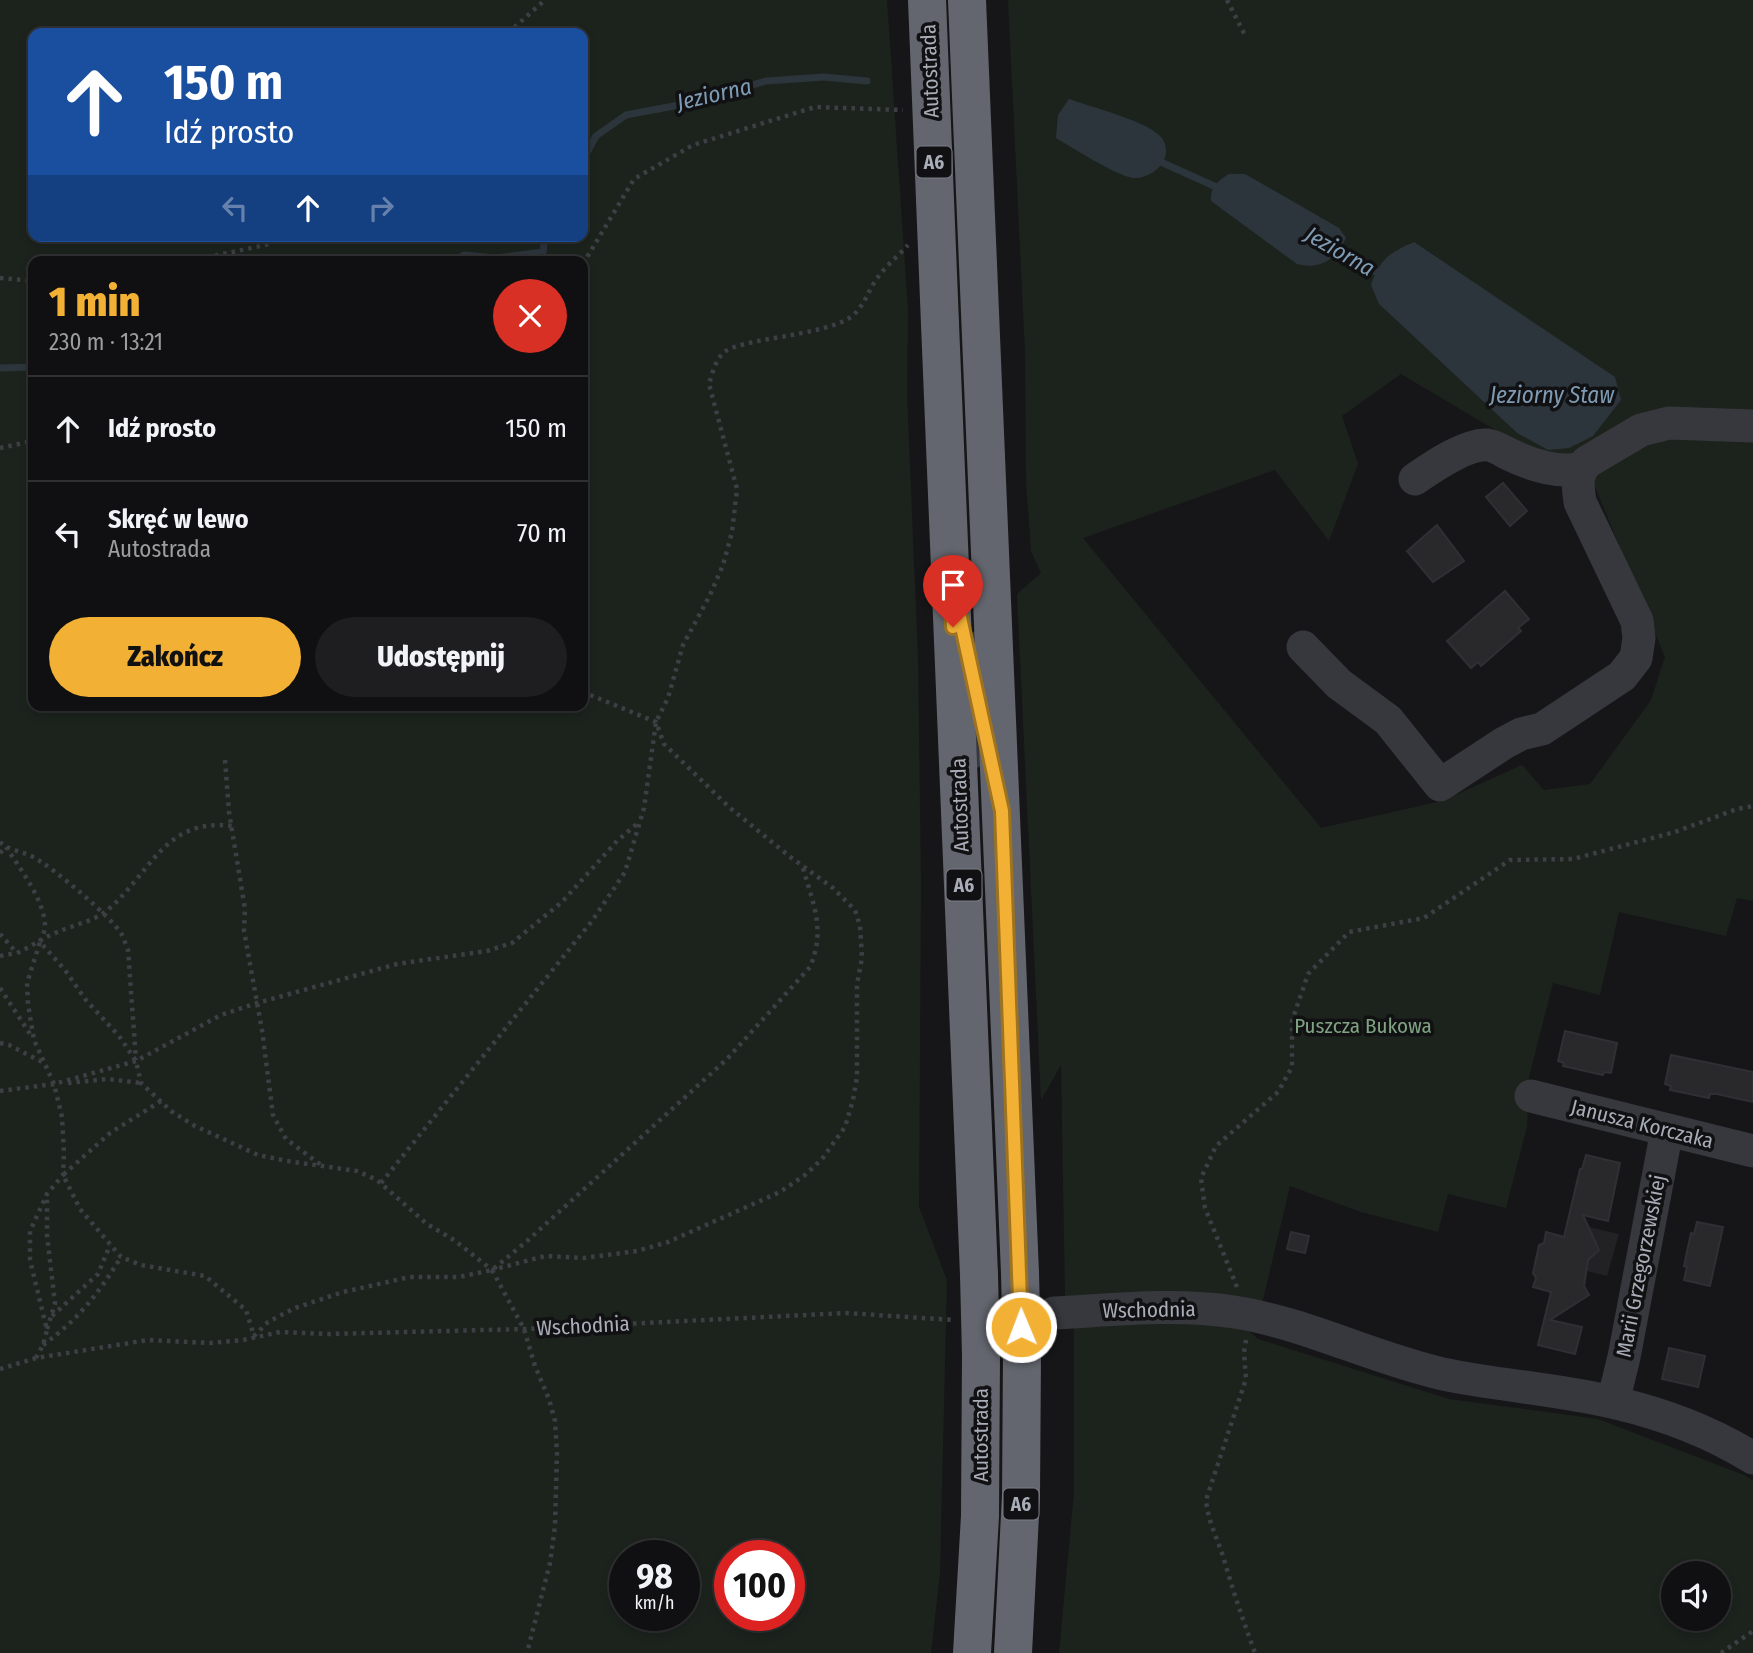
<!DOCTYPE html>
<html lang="pl">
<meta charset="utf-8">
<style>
:root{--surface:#101012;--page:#1e1e20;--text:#f1f3f6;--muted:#9c9d9f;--line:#303032;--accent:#f2b134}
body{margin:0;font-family:"Fira Sans Condensed",sans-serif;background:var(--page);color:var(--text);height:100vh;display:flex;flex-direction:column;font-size:26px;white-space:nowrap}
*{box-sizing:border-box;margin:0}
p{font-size:23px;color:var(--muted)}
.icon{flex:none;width:38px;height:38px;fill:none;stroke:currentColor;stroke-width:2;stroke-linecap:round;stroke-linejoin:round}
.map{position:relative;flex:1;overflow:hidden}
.side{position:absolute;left:28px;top:256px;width:560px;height:455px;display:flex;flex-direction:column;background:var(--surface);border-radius:14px;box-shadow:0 4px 10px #0003,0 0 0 2px var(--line)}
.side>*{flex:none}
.guide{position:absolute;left:28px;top:28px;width:560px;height:214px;border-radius:14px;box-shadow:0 4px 10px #0003,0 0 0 2px var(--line);background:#1a4fa0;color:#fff;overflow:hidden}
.tools{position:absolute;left:1661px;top:1561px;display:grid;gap:14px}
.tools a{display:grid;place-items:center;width:70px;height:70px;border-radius:50%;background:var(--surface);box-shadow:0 4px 10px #0003,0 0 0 2px var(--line);font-size:35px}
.speed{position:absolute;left:609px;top:1540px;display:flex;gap:14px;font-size:35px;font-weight:700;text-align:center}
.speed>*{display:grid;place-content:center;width:91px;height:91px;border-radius:50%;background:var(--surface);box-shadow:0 4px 10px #0003,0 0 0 2px var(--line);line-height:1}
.speed small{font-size:18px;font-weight:400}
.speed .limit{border:10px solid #d22;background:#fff;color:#111}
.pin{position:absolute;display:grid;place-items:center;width:60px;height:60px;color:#fff;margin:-72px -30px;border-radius:50% 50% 50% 0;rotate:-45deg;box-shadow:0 0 7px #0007}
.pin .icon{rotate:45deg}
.me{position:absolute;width:77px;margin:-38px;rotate:359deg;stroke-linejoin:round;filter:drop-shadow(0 0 5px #0008)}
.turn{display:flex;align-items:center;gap:24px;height:147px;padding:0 21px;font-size:32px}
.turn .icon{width:91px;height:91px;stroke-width:2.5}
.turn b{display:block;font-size:49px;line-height:60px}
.lanes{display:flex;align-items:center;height:66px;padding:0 21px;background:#0003;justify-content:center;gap:35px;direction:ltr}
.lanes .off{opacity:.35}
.round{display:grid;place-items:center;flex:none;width:74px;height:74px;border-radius:37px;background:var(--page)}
.headline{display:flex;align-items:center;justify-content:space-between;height:119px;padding:0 21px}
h1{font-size:42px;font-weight:800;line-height:52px;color:var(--accent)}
.primary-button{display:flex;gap:14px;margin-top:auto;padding:14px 21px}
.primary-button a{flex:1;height:80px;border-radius:42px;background:var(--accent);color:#111;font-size:28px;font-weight:800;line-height:80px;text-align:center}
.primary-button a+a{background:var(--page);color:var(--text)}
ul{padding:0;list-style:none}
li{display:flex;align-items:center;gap:21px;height:105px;padding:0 21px;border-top:2px solid var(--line)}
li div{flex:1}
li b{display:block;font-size:26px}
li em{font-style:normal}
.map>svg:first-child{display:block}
.built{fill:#222225}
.green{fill:#1c231d;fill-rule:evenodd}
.water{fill:#2c353c}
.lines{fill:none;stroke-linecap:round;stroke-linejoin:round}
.stream{stroke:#2c353c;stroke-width:7}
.building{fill:#29292c;stroke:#303034;stroke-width:2}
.path{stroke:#3d3f44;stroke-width:4.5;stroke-dasharray:3.5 5;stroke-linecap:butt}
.minor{stroke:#37383d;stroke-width:33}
.highway{stroke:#63666e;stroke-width:38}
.highway-bridge{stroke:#63666e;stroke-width:38}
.route-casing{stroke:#9d7322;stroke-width:18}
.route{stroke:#f2b134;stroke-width:12}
.labels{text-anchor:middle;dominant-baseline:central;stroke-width:7;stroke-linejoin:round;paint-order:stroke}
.shield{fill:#111113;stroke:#7b7e86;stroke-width:2}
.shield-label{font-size:19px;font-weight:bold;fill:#a8adb8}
.street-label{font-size:21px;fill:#a8adb8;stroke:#111113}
.park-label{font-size:21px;fill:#7fa381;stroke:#111113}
.water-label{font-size:23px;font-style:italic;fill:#7f9bb3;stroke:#111113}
</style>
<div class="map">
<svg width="1753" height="1653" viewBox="0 0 1753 1653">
<rect width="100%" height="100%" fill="#161618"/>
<!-- built -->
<path class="built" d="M 1576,1224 L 1619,1234 L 1607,1276 L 1567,1266 Z"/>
<!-- green -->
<g class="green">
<path d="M 0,0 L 887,0 L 908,310 L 907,393 L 918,660 L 921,884 L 919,1207 L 947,1280 L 940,1573 L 931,1653 L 0,1653 ZM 583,33 L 583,236 L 33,236 L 33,33 ZM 33,261 L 583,261 L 583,705 L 33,705 ZM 625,1556 L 684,1556 L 684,1615 L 625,1615 ZM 730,1556 L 789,1556 L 789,1615 L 730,1615 Z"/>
<path d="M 1008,0 L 1753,0 L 1753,901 L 1737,898 L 1726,936 L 1619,912 L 1600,995 L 1553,983 L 1529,1077 L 1527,1127 L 1506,1208 L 1448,1194 L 1438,1232 L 1361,1212 L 1290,1186 L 1262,1304 L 1216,1296 L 1065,1296 L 1061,1065 L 1041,1100 L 1017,594 L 1041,573 L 1031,551 L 1026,482 L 1025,351 ZM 1379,304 L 1548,450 L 1517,433 ZM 1401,374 L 1539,456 L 1591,477 L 1665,657 L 1651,700 L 1590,784 L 1544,790 L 1522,765 L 1442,801 L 1321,828 L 1083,538 L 1275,470 L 1329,541 L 1358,464 L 1342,416 Z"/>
<path d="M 1074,1320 L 1241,1324 L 1258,1339 L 1449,1399 L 1598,1419 L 1744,1475 L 1753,1481 L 1753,1653 L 1059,1653 L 1074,1492 ZM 1673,1573 L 1718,1573 L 1718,1619 L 1673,1619 Z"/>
</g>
<!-- water -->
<g class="water">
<path d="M 1069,99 C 1091,107 1143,120 1159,135 C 1166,141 1168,152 1164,160 C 1159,171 1145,179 1133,178 C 1117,176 1071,147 1056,138 L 1058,115 Z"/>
<path d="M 1229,174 L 1245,174 L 1339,228 L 1346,238 C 1336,259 1321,270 1297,264 L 1211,201 C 1210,188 1217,181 1229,174 Z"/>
<path d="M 1414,242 L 1615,377 L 1621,400 L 1593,436 L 1569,448 L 1548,450 L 1517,433 L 1379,304 L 1371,285 C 1379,259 1391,252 1414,242 Z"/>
</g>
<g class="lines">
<!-- stream -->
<g class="stream">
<path d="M 1154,159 L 1223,190"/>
<path d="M 583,160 L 596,136 L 626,115 L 690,103 L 766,81 L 824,77 L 867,81"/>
<path d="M 1333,246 L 1383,276"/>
<path d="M 455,261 L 464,255 L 497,258 L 543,252 L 545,236"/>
<path d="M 0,368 L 33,367"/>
</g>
</g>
<!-- building -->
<g class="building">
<path d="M 1503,483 L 1527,511 L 1510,526 L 1486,497 Z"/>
<path d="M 1437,525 L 1464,561 L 1433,582 L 1407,551 Z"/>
<path d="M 1505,591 L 1529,619 L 1518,628 L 1521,631 L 1481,666 L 1478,662 L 1471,668 L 1447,641 Z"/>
<path d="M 1565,1031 L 1617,1043 L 1611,1073 L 1604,1072 L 1603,1075 L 1563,1066 L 1564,1063 L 1558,1061 Z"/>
<path d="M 1671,1055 L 1753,1072 L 1753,1102 L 1717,1094 L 1710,1094 L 1709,1098 L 1670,1090 L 1671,1086 L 1665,1084 Z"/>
<path d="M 1586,1155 L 1620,1163 L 1608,1221 L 1583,1215 L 1599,1250 L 1588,1260 L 1584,1286 L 1589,1295 L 1550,1320 L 1582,1327 L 1575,1354 L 1538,1345 L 1551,1292 L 1533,1287 L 1536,1278 L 1533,1273 L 1539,1245 L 1544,1243 L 1546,1232 L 1564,1237 L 1580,1169 L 1582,1169 Z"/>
<path d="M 1697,1222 L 1723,1227 L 1710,1286 L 1684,1280 L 1687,1267 L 1684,1266 L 1691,1233 L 1694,1234 Z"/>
<path d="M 1291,1232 L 1309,1236 L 1305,1253 L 1287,1249 Z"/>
<path d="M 1669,1348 L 1705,1356 L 1698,1387 L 1662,1379 Z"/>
</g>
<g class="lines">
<!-- path -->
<g class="path">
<path d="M 1227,0 L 1246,37"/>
<path d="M 508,33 L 545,0"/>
<path d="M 190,261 L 270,244 L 279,236"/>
<path d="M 583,264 L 634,179 L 693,145 L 815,107 L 903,110"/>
<path d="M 0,278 L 33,281"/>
<path d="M 0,448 L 33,441"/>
<path d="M 225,760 L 229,812 L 245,909 L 244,931 L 262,1030 L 273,1115 L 286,1139 L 321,1165"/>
<path d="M 0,842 C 9,851 23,851 35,858 C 53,868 112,917 122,935 C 124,939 126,945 128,950 L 136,1060"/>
<path d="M 0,853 L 6,847 C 19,867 45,901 45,926 C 45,931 42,937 40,942"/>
<path d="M 0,934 L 17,953 C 32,946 46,936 60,931 C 74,925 93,921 105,912 C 150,876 163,817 232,826"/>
<path d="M 0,956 L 16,953"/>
<path d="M 0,988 L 32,1037"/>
<path d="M 0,1043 L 9,1045 L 46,1064"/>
<path d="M 68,1083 L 107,1079 L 141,1083"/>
<path d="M 0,1091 L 54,1084 L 136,1061 L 221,1015 L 257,1003 L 397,964 L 487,951 L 512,943 L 562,902 L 617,841 L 639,822"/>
<path d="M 161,1101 L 110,1133 L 63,1175 L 80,1209 L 121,1257 L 141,1265 L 205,1276 L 246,1310 L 254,1336 L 268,1322 L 295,1308 L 343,1292 L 410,1277 L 459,1277 L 492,1270 L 526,1242 L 727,1059 L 810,967 C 826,929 813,904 803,868"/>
<path d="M 381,1183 L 592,921 L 625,872 L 644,808 L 656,722 L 668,698 L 683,645 L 710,595 L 723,565 L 732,532 L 737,489 L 709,384 C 712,374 715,362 722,354 C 736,338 821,337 851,317 C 865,306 868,290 878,277 C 886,266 898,256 908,245"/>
<path d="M 492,1270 L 524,1329 L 535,1366 L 549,1399 L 555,1421 L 557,1453 L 555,1526 L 550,1563 L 527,1653"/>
<path d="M 1237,1287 L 1205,1208 L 1201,1178 L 1216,1146 L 1278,1092 L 1292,1067 L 1292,1021 L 1308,974 L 1349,932 L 1424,918 L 1510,860 L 1573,859 L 1675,832 L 1737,809 L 1753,806"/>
<path d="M 52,1316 L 98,1274 L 110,1245"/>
<path d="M 47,1329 L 55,1304 L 47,1235 L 47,1196"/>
<path d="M 1246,1340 L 1244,1352 L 1246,1379 L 1206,1500 C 1208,1523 1219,1541 1225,1563 C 1234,1594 1244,1623 1255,1653"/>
<path d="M 43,1345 C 79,1319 98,1294 121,1257"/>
<path d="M 36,1358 L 43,1345 L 47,1330 L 30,1260 L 30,1231 L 47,1194 L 63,1175 L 64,1153 L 62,1117 L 54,1084 L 34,1040 L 28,1004 L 27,983 L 40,942 L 65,970 L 85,999 L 119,1036 L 136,1061 L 141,1083 L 171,1111 L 195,1126 L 258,1155 L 287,1161 L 357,1171 L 377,1180 L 427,1224 L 454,1240 L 492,1270 L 545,1256 L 584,1258 L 637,1251 L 668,1242 L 780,1192 L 805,1175 L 822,1159 L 845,1127 L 853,1100 L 857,1077 L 857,984 L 862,958 L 860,926 L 855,910 L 833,888 L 789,856 L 729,807 L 664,744 L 656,722 L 583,692"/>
<path d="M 0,1369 L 36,1358 L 148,1340 L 210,1343 L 243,1340 L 280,1332 L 329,1334 L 524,1329 L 846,1313 L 953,1320"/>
<path d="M 1721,1653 L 1753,1631"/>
</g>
<!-- minor -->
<g class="minor">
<path d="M 1415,479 C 1431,468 1467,443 1488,445 C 1496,446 1505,453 1513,456 C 1532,465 1560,474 1580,468"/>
<path d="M 1303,647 L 1339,684 L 1388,720 L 1440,785 L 1504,743 L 1521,734 L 1542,729 L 1622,676 L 1636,658 L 1639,638 L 1637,621 L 1580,502 C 1578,486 1575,474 1587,462 L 1641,430 L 1669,423 L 1753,426"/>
<path d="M 970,753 L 982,646"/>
<path d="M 1531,1096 L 1753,1151"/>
<path d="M 1054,1313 C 1113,1310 1175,1303 1234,1312 C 1306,1323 1372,1358 1443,1374 C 1500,1386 1559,1389 1616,1403 C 1663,1414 1711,1432 1753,1458"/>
<path d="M 1613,1402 L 1624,1357 L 1667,1130"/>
</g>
<!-- highway -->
<g class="highway">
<path d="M 967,0 L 1020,1273"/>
<path d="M 940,324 L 979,1275"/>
<path d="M 972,1653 L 980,1516 L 981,1355"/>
<path d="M 1013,1653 L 1021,1495 L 1022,1354"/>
</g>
<!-- highway-bridge -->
<g class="highway-bridge">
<path d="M 927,0 L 940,324"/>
<path d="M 1020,1273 L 1022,1354"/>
<path d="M 979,1275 L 981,1355"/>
</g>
</g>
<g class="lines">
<defs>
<path id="route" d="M 953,627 L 951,576 L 1002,811 L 1021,1327"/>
</defs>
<!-- route casing -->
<use href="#route" class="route-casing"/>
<!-- route -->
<use href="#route" class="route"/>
</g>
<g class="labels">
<!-- shield labels -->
<g class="shield">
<rect x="916.5" y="146.5" width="35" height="31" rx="5"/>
<rect x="946.5" y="869.5" width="35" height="31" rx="5"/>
<rect x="1003.5" y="1488.5" width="35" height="31" rx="5"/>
</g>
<g class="shield-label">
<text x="934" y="162">A6</text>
<text x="964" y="885">A6</text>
<text x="1021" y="1504">A6</text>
</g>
<!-- street labels -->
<g class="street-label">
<text transform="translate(930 71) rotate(-92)">Autostrada</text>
<text transform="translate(960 805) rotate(-92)">Autostrada</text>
<text transform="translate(1642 1124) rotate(14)">Janusza Korczaka</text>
<text transform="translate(1641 1266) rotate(-79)">Marii Grzegorzewskiej</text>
<text transform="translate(1149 1310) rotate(-1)">Wschodnia</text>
<text transform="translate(583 1326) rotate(-3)">Wschodnia</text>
<text transform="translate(981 1435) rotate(-90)">Autostrada</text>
</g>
<!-- park labels -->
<g class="park-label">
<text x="1363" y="1026">Puszcza Bukowa</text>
</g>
<!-- water labels -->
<g class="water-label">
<text transform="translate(714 94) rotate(-13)">Jeziorna</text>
<text transform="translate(1340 251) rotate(30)">Jeziorna</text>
<text x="1552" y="395">Jeziorny Staw</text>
</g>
</g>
</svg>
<div class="tools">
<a><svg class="icon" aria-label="sound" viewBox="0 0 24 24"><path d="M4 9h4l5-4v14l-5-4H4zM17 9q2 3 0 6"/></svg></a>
</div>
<div class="speed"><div>98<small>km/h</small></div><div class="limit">100</div></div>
<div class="pin" style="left:953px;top:627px;background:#d93025"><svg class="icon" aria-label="arrive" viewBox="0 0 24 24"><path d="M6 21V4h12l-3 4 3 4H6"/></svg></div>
<svg class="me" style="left:1021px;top:1327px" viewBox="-20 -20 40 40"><circle r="17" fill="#f2b134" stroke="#fff" stroke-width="3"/><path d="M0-11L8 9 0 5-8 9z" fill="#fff"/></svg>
<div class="guide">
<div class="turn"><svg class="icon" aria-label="ahead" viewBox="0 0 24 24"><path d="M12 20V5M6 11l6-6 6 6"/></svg><div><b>150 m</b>Idź prosto</div></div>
<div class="lanes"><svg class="icon off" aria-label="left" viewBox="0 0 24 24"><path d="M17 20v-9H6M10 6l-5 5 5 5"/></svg><svg class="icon" aria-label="ahead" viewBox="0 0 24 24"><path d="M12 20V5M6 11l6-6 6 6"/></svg><svg class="icon off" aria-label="right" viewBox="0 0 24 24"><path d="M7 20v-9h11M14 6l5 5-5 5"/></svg></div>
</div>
<section class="side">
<div class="headline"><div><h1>1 min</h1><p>230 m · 13:21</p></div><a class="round" style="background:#d93025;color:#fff"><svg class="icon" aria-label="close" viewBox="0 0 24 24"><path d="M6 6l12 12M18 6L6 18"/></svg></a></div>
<ul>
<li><svg class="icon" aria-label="ahead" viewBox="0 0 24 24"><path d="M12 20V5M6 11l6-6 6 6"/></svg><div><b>Idź prosto</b></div><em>150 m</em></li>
<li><svg class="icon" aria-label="left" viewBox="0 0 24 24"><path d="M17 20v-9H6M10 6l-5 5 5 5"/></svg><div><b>Skręć w lewo</b><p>Autostrada</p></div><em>70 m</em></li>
</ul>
<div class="primary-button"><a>Zakończ</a><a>Udostępnij</a></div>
</section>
</div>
